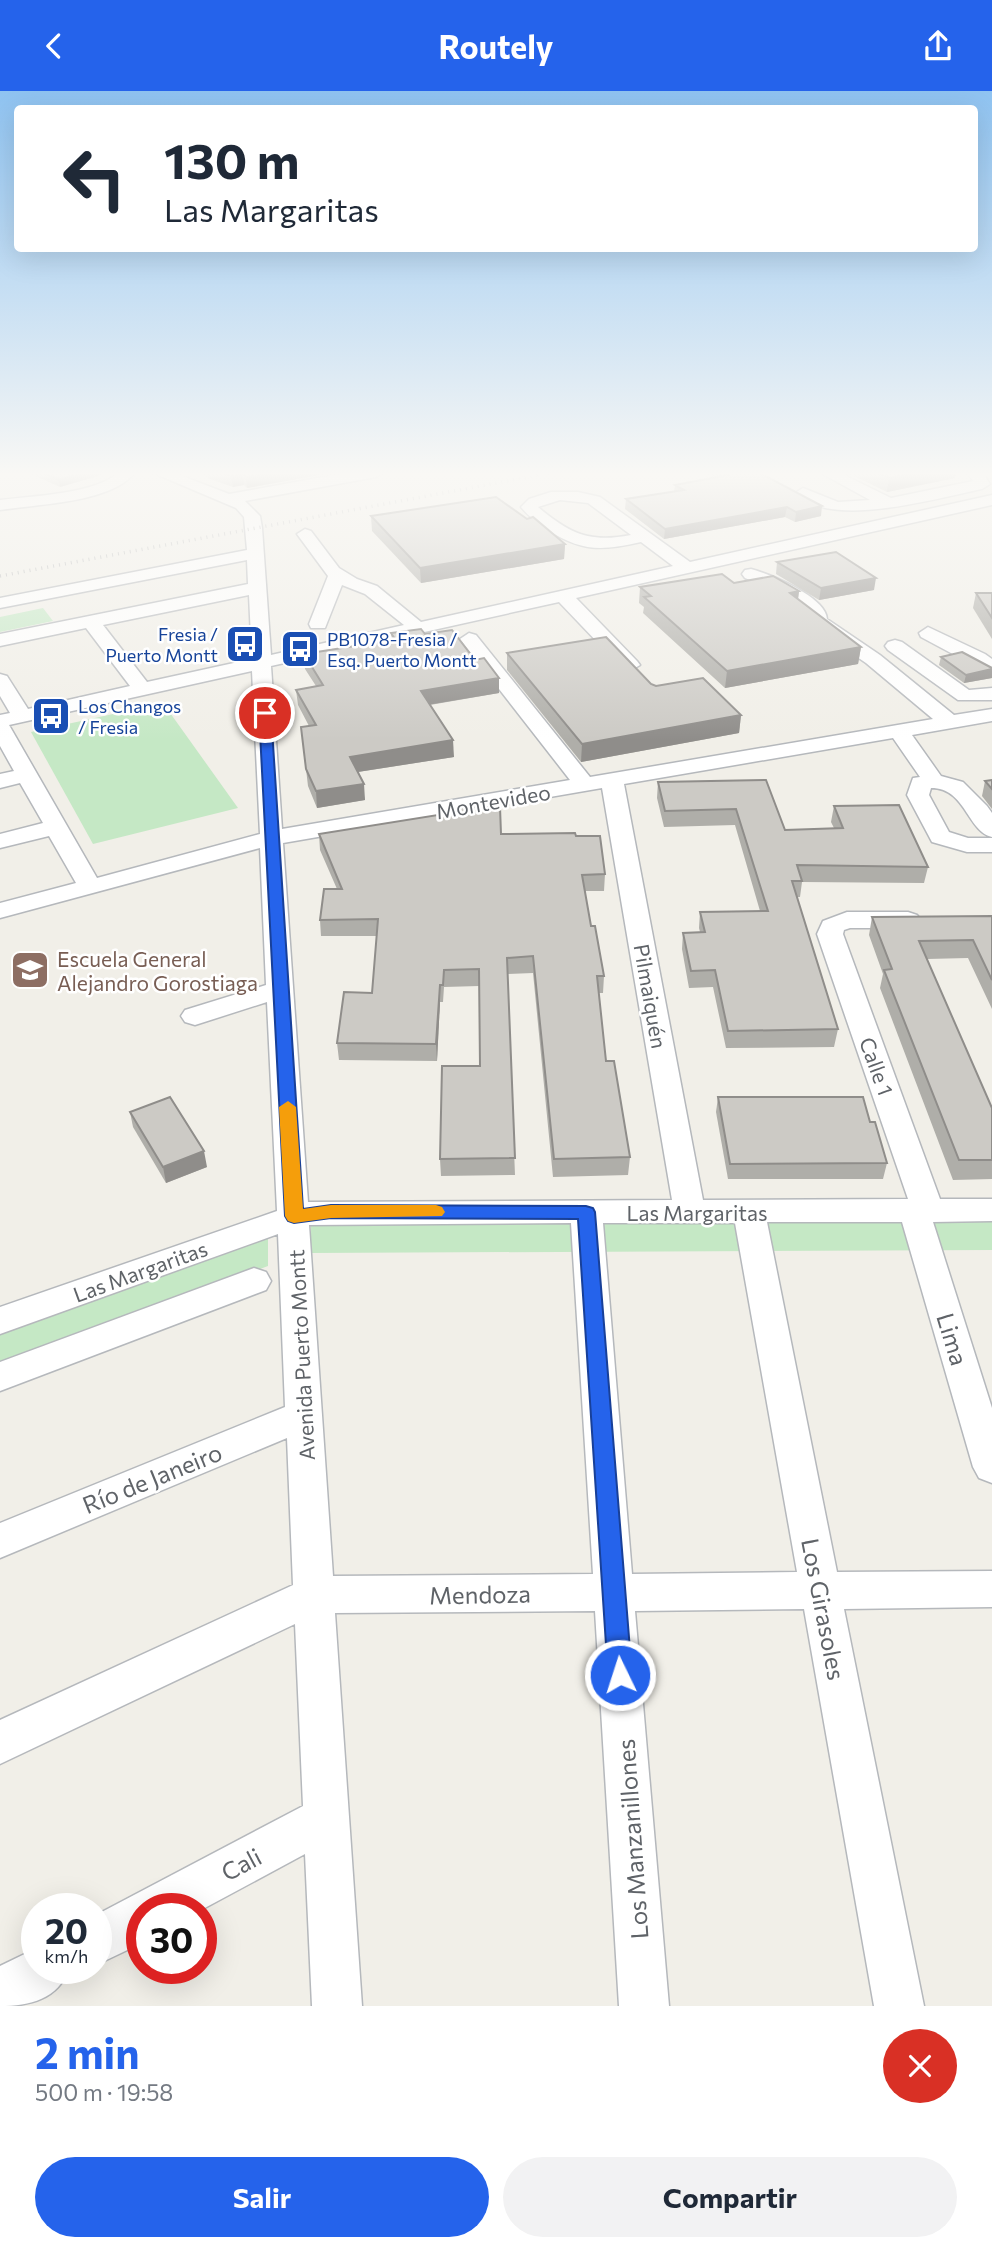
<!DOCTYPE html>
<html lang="es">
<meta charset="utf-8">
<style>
:root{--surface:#fff;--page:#f2f2f3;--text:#1f2937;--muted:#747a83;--accent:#2563eb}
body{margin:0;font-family:Commissioner,sans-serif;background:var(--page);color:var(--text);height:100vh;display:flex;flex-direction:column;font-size:26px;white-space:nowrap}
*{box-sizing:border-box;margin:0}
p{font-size:23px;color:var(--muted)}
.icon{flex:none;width:38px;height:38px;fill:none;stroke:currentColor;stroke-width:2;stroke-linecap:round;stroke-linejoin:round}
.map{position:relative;height:1915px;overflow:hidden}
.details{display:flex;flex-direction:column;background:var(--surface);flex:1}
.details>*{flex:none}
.banner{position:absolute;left:14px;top:14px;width:964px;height:147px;border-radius:7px;box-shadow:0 7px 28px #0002;background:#fff;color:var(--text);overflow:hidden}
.speed{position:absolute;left:21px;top:1802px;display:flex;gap:14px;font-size:35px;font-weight:700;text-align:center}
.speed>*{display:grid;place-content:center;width:91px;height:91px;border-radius:50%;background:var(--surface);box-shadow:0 7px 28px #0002;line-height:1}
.speed small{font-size:18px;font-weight:400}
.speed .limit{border:10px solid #d22;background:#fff;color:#111}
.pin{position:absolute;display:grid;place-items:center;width:60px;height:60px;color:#fff;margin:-30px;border:4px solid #fff;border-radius:50%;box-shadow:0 2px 7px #0007}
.me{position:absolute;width:77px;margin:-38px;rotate:356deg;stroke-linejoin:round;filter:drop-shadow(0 0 5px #0008)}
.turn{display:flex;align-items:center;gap:24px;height:147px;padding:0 35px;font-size:32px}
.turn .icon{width:91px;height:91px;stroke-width:2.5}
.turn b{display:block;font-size:49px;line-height:60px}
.round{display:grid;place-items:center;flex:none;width:74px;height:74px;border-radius:37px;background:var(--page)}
.headline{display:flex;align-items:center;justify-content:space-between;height:119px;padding:0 35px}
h1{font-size:42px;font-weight:700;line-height:52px;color:var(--accent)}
.button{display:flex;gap:14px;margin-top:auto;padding:14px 35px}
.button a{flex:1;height:80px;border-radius:42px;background:var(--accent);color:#fff;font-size:28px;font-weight:700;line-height:80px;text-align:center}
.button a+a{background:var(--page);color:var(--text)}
header{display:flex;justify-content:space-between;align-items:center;height:91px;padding:0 35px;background:var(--accent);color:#fff;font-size:32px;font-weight:700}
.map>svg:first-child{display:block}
.green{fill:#c5e8c5}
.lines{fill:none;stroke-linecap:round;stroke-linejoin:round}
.minor-casing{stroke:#b5b8bc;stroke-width:3}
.minor{fill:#fff;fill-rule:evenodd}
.rail{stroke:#b6b7b8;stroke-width:3.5;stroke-dasharray:1 5;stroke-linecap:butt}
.wall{fill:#afaea9}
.shaded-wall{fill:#8f8d8a}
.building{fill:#cccac5;stroke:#8f8d8a;stroke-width:2}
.route{fill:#2563eb;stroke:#184099;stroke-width:2}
.slow{fill:#f59e0b}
.labels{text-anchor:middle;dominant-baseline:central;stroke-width:5;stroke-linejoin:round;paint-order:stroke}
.far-transit-label{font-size:18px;fill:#164399;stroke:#fff;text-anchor:start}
.street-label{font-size:21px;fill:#5f6368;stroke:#fff}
.education-label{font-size:21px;fill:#785e54;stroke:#fff;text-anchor:start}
.near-street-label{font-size:24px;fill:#5f6368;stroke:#fff}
</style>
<header><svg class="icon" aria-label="back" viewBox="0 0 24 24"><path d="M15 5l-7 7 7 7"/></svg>Routely<svg class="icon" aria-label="share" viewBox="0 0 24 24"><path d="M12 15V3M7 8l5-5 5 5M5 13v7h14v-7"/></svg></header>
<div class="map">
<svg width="992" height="1915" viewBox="0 0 992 1915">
<rect width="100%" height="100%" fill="#f1efe8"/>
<!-- green -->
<g class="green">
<path d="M 43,517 L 53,530 L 0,541 L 0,526 Z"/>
<path d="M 163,612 L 238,717 L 93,753 L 31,641 Z"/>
<path d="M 992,1129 L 992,1159 L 311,1162 L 311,1134 Z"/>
<path d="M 268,1144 L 268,1175 L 0,1276 L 0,1242 Z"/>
</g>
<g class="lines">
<defs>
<g id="minor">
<path d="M 119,381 L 135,381 C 112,412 37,413 0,419 L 0,409 C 31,405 97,403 119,381 Z"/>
<path d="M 151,381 L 172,381 L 229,403 L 351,381 L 383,381 L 376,386 L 245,410 L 260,425 L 262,437 L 271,564 L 404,534 L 365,503 L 342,494 L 325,537 L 311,537 L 309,533 L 328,485 L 297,443 L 305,438 L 311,440 L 339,477 L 357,488 L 377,495 L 421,531 L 673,475 L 641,451 C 601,460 582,461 546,438 C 537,431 528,425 521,416 L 529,408 L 551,401 L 578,401 L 600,406 L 690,471 L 992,404 L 992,414 L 576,507 L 637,570 L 640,574 L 630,580 L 623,578 L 559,511 L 271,575 L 282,738 L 570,689 L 460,548 L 469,542 L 476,544 L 590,686 L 933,628 L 866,572 L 810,534 C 809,531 809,527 808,524 C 800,508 760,493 745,487 L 742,483 L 745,479 L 751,478 C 770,483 826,506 827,528 L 880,564 L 954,624 L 992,618 L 992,630 L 912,644 L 941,685 L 963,691 L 987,715 L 992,722 L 992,746 C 967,740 966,697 931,697 L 929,704 L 949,741 L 968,747 L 992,747 L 992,761 L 967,761 L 932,751 L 907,704 L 913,687 L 920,686 L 893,647 L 624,693 L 703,1109 L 908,1108 L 817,843 L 823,830 L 847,821 L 908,821 L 917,824 L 921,829 L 917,834 L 908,837 L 850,837 L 844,839 L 843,843 L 940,1108 L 992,1108 L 992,1130 L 933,1131 L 992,1317 L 992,1392 L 979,1387 L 973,1376 L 902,1131 L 767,1131 L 837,1481 L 992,1480 L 992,1516 L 844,1518 L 924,1915 L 874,1915 L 804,1518 L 635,1520 L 669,1915 L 619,1915 L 595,1520 L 335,1522 L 362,1915 L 312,1915 L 305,1763 L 201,1819 L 142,1818 L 142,1852 L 96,1874 L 96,1824 L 303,1715 L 295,1533 L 0,1673 L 0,1629 L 293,1494 L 287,1347 L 0,1467 L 0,1432 L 285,1316 L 278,1143 L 0,1243 L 0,1216 L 277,1120 L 267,911 L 195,934 L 185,931 L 181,925 L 185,919 L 266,894 L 260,757 L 0,827 L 0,812 L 76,792 L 49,745 L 0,757 L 0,743 L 43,732 L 20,692 L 0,697 L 0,683 L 14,680 L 0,655 L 0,624 L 10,622 L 0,605 L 0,583 L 7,585 L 28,618 L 130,595 L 86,537 L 0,555 L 0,543 L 248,493 L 247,469 L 0,517 L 0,507 L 247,459 L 244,426 L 236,417 ZM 560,409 L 588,412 L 631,444 C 590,452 570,443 538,416 ZM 249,504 L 252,568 L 147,591 L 103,534 ZM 252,580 L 260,743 L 97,787 L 9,634 ZM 602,697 L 672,1109 L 308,1111 L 283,752 ZM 571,1132 L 593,1483 L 333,1485 L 309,1134 ZM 603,1132 L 735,1132 L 797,1481 L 632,1483 Z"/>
<path d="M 819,381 L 838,381 L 891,407 L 973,390 L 967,381 L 982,381 L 990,393 L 982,398 C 937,407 830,439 795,402 L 803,397 L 838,411 L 870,409 Z"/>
<path d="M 928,536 L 985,563 L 992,568 L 992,584 L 921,546 L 919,542 Z"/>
<path d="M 895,549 L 902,551 L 969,599 L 992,597 L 992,609 L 958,609 L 888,559 L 885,555 L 888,551 Z"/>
<path d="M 254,1177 L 266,1181 L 271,1190 L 266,1199 L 0,1300 L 0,1271 Z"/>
<path d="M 37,1857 L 37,1878 L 69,1878 C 58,1908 30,1915 0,1915 L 0,1875 Z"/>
</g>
</defs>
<!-- minor casing -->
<use href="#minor" class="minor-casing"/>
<!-- minor -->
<use href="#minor" class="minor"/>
<!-- rail -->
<path class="rail" d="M 0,485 L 555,381"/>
</g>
<!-- wall -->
<g class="wall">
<path d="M 27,381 L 101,381 L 101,384 L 60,396 Z"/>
<path d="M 201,381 L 336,381 L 247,397 L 244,394 L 233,396 L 210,388 Z"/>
<path d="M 704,381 L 758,381 L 821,425 L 795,431 L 785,426 L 664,448 L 625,418 L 626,408 L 674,401 L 675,394 L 714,386 Z"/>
<path d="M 846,381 L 956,381 L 955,387 L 887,401 Z"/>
<path d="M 371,425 L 565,453 L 564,468 L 421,492 L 372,440 Z"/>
<path d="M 777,471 L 874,499 L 819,509 L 776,483 Z"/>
<path d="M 734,492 L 799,500 L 798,508 L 861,556 L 858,573 L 725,597 L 643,522 L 644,516 L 639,512 L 640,496 Z"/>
<path d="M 976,502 L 992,502 L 992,548 L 973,517 Z"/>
<path d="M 391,542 L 425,543 L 499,602 L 430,614 L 454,666 L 358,681 L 365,709 L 317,717 L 308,695 L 303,652 L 309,635 L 298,614 L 296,599 L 316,595 L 305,578 L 304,563 L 392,549 Z"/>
<path d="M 507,562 L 651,593 L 741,624 L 739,642 L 581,671 L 507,579 Z"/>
<path d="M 941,566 L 992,577 L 992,587 L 964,592 L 939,574 Z"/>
<path d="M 766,689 L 785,739 L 834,737 L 831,731 L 834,715 L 928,776 L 924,792 L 802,791 L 800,806 L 797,806 L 838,938 L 834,956 L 726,957 L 713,896 L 689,897 L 682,858 L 683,842 L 700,841 L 699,837 L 700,821 L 760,820 L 735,734 L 664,736 L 657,707 L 658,691 Z"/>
<path d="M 992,689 L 992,718 L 982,705 L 985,690 Z"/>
<path d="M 319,743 L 501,743 L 576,745 L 605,783 L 604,800 L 585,800 L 591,835 L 604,885 L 603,902 L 599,902 L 606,970 L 630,1066 L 628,1084 L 553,1086 L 533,882 L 507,883 L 515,1084 L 441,1085 L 440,1068 L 480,975 L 479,895 L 444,896 L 443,911 L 440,911 L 437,970 L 339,969 L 337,952 L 372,902 L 377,845 L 321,845 L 320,829 L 337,798 L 320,759 Z"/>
<path d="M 992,825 L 992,918 L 968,867 L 927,868 L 992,1017 L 992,1088 L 953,1089 L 880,897 L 883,883 L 869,844 L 872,826 Z"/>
<path d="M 718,1006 L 870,1031 L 887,1072 L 883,1088 L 728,1088 L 716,1021 Z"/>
<path d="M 130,1021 L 207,1076 L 166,1092 L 133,1036 Z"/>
</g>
<!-- shaded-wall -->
<g class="shaded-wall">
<path d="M 85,381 L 101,381 L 101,384 L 60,396 L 59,389 Z"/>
<path d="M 273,381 L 336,381 L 247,397 L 246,386 Z"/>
<path d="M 919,381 L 956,381 L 955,387 L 887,401 L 889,387 Z"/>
<path d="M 243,383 L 244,394 L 233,396 L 231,385 Z"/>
<path d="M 822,415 L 821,425 L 795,431 L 796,421 Z"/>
<path d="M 787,416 L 785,426 L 664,448 L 665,438 Z"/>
<path d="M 565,453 L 564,468 L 421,492 L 420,477 Z"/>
<path d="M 876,487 L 874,499 L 819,509 L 821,497 Z"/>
<path d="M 799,500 L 797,516 L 790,502 Z"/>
<path d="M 861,556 L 858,573 L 725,597 L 727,580 Z"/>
<path d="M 992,578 L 992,587 L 964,592 L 966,584 Z"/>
<path d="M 499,587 L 499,602 L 421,615 L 421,600 Z"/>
<path d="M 741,624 L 739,642 L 581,671 L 582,653 Z"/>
<path d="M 453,649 L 454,666 L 351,682 L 350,666 Z"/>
<path d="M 364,693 L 365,709 L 317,717 L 316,700 Z"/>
<path d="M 440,894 L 440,911 L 437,970 L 436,953 Z"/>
<path d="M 204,1060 L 207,1076 L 166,1092 L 163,1076 Z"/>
</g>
<!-- building -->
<g class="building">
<path d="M 42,381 L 85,381 L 59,389 Z"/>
<path d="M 221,381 L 273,381 L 246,386 L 243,383 L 231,385 Z"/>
<path d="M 723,381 L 758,381 L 822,415 L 796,421 L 787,416 L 665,438 L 626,408 L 684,399 L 675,394 L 728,384 Z"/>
<path d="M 877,381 L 919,381 L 889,387 Z"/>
<path d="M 496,406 L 527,428 L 533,426 L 565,453 L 420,477 L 371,425 Z"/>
<path d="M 836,461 L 876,487 L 821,497 L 777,471 Z"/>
<path d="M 722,483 L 734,492 L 773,485 L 799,500 L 790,502 L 861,556 L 727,580 L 644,506 L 651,505 L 640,496 Z"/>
<path d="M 976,502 L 992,502 L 992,527 Z"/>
<path d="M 421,538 L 425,543 L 452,539 L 475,569 L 484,567 L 499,587 L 421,600 L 453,649 L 350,666 L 364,693 L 316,700 L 306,678 L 301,636 L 316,634 L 296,599 L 323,594 L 304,563 L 393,549 L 395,548 L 391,542 Z"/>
<path d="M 606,546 L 651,593 L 656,595 L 703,587 L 741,624 L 582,653 L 507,562 Z"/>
<path d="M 962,561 L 992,577 L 992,578 L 966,584 L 941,566 Z"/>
<path d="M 766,689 L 785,739 L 843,737 L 834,715 L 899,714 L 928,776 L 797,774 L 802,790 L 792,790 L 838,938 L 728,940 L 715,879 L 691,880 L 683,842 L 705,841 L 700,821 L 768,820 L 736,718 L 665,720 L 658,691 Z"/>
<path d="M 992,689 L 992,698 L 985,690 Z"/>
<path d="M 457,716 L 500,716 L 501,743 L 575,742 L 576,745 L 600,745 L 605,783 L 582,784 L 591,835 L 595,835 L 604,885 L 597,885 L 606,970 L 614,970 L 630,1066 L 554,1068 L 533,865 L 507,867 L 515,1067 L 440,1068 L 442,975 L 480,975 L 479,878 L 444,879 L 443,894 L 440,894 L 436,953 L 337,952 L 344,901 L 372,902 L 378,828 L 320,829 L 324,798 L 342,798 L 319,743 L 457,721 Z"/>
<path d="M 992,825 L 992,889 L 973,849 L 919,850 L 992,1017 L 992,1069 L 959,1069 L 884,879 L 892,878 L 872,826 Z"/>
<path d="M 170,1006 L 204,1060 L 163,1076 L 130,1021 Z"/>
<path d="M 718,1006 L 863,1006 L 870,1031 L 875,1031 L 887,1072 L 730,1073 Z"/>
</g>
<!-- sky -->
<linearGradient id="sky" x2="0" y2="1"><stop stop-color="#8fc3f1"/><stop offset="0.59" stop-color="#f9f8f5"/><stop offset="1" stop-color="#f9f8f5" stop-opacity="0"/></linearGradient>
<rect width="992" height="649" fill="url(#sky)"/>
<!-- route -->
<path class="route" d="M 265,618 L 271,622 L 303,1118 L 331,1114 L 586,1115 L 593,1117 L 595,1121 L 632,1584 L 629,1592 L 620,1596 L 612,1592 L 608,1584 L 578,1128 L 331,1127 L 294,1132 L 288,1130 L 285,1125 L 259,622 Z"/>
<!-- slow -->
<path class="slow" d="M 288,1010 L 296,1016 L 303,1118 L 331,1114 L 436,1114 L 442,1116 L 445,1121 L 442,1125 L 331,1127 L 294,1132 L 288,1130 L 285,1125 L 279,1016 Z"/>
<!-- icons -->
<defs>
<symbol id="bus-square" viewBox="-11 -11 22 22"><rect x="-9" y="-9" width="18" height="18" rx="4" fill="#1a4fb4" stroke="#fff"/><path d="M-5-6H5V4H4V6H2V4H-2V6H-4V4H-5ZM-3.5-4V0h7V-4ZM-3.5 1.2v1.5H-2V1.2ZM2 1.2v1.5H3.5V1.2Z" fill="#fff"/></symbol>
<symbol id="school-square" viewBox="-11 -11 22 22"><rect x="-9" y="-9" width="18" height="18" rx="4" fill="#8d6e63" stroke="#fff"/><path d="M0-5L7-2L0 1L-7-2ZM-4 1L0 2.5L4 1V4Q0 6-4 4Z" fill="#fff"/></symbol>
</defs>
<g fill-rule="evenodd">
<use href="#bus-square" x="223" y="531" width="44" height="44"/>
<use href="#bus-square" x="278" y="536" width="44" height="44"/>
<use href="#bus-square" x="29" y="603" width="44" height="44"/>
<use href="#school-square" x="8" y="857" width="44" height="44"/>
</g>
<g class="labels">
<!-- far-transit labels -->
<g class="far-transit-label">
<text x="218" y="543" text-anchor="end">Fresia /<tspan x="218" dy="21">Puerto Montt</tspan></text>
<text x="327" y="548">PB1078-Fresia /<tspan x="327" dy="21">Esq. Puerto Montt</tspan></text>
<text x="78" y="615">Los Changos<tspan x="78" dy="21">/ Fresia</tspan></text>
</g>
<!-- street labels -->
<g class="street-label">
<text transform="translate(493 710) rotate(-10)">Montevideo</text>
<text transform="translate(651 905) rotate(80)">Pilmaiquén</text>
<text transform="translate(877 975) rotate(70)">Calle 1</text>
<text x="697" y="1121">Las Margaritas</text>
<text transform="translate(140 1180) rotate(-20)">Las Margaritas</text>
<text transform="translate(301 1264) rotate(-93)">Avenida Puerto Montt</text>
</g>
<!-- education labels -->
<g class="education-label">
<text x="57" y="867">Escuela General<tspan x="57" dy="24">Alejandro Gorostiaga</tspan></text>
</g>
<!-- near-street labels -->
<g class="near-street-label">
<text transform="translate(953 1248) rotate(73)">Lima</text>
<text transform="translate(152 1387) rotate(-22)">Río de Janeiro</text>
<text transform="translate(480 1503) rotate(-1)">Mendoza</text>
<text transform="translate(824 1518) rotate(79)">Los Girasoles</text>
<text transform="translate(632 1748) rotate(-94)">Los Manzanillones</text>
<text transform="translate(241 1773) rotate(-28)">Cali</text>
</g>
</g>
</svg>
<div class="speed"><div>20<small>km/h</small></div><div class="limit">30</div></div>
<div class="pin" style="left:265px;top:622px;background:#d93025"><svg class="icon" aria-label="arrive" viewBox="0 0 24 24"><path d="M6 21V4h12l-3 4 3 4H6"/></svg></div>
<svg class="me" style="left:620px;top:1584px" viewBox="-20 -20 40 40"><circle r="17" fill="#2563eb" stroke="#fff" stroke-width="3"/><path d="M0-11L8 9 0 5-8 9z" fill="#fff"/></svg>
<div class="banner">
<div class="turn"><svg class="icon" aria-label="left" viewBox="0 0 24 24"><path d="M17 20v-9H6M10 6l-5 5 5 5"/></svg><div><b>130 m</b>Las Margaritas</div></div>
</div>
</div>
<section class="details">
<div class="headline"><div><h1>2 min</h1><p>500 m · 19:58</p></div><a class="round" style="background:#d93025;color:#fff"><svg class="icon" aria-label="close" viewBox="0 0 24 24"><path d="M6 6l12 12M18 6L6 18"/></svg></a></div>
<div class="button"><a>Salir</a><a>Compartir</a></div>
</section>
